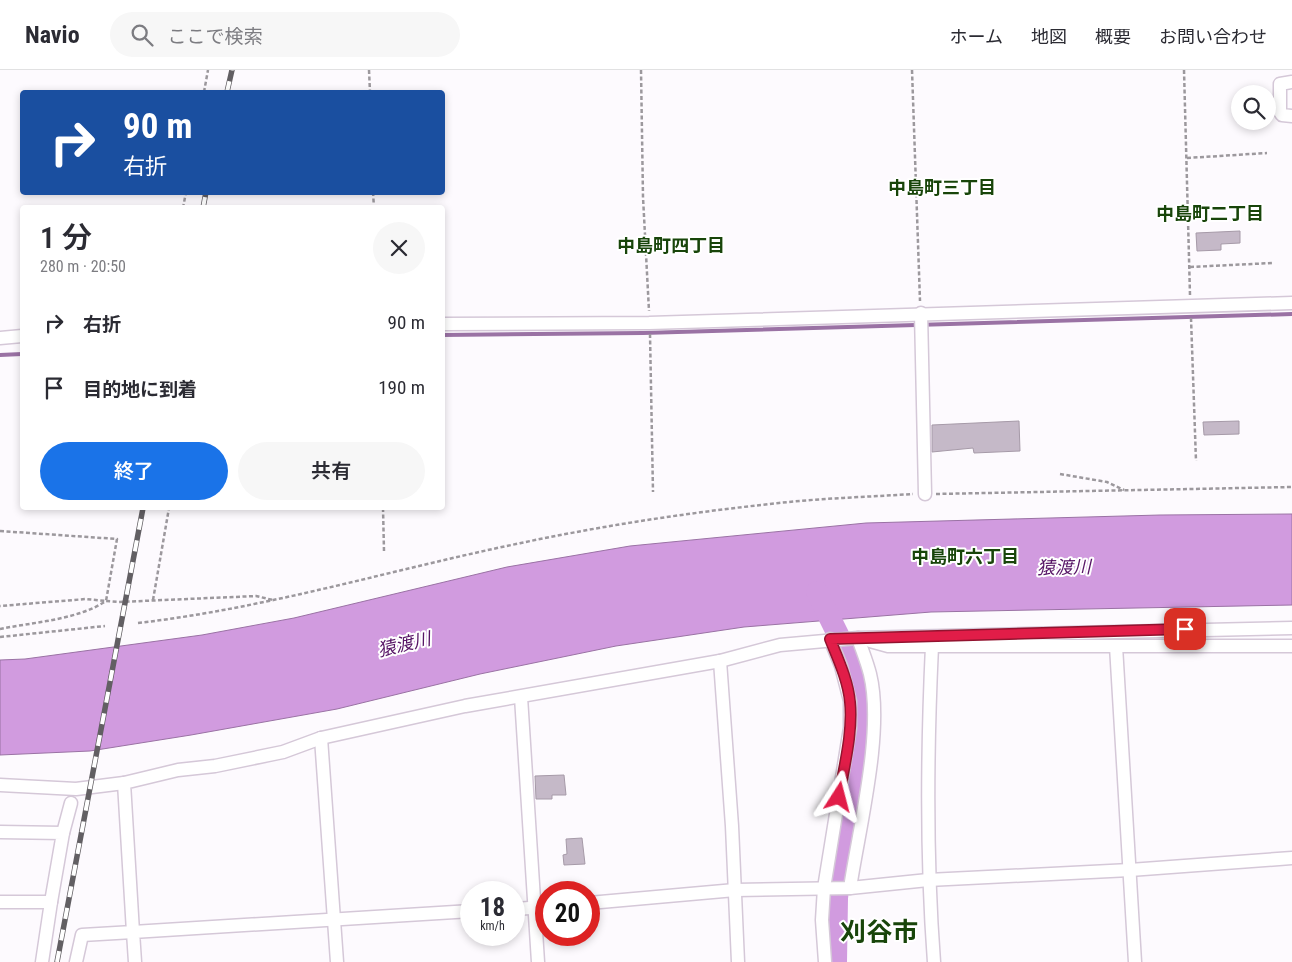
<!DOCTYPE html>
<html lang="ja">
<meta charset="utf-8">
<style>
:root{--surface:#fff;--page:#f7f7f7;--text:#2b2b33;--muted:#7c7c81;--line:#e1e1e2;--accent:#1a73e8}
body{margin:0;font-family:"Roboto Condensed","Noto Sans JP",sans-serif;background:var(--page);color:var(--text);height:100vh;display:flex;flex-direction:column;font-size:19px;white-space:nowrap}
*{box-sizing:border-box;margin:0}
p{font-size:16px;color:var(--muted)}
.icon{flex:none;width:28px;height:28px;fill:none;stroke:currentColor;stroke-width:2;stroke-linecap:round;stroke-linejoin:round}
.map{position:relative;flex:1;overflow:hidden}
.sheet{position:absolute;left:20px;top:135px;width:425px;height:305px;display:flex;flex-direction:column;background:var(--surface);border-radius:5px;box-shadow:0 2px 8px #0003}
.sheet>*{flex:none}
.hud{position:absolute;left:20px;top:20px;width:425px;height:105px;border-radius:5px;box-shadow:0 2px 8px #0003;background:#1a4fa0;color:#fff;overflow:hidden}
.tools{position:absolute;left:1231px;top:15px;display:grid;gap:10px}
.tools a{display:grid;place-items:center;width:45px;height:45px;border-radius:50%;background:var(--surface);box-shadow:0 2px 8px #0003;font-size:25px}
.speed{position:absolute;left:460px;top:811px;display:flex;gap:10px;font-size:25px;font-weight:700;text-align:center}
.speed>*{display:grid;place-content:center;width:65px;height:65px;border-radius:50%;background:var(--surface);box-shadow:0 2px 8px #0003;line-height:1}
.speed small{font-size:12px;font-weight:400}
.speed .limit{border:8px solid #d22;background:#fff;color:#111}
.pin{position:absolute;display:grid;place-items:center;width:42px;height:42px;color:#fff;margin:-21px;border-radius:10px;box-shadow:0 2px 8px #0006}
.me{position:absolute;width:55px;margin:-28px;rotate:9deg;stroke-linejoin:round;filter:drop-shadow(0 0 4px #0008)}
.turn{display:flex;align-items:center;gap:18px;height:105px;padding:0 20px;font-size:22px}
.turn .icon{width:65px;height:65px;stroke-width:2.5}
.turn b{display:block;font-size:35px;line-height:42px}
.round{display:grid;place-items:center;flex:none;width:52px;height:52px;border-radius:26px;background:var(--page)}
.summary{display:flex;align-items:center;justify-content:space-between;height:85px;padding:0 20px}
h1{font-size:30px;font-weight:600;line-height:38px}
.cta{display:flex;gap:10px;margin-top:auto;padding:10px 20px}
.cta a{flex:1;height:58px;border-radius:30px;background:var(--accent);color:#fff;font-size:20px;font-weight:600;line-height:58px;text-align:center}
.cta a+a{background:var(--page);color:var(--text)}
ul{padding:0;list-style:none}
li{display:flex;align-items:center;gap:15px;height:65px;padding:0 20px}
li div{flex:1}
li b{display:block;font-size:19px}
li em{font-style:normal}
header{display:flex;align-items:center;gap:30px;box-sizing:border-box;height:70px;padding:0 25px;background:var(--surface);border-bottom:1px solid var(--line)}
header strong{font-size:24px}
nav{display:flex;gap:28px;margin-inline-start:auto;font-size:18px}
.search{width:350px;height:45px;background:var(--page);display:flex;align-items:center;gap:12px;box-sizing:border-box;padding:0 18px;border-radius:28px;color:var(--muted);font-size:19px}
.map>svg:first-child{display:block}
.water{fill:#d19bdf;stroke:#9a72a4}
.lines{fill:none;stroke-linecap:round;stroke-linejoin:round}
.stream{stroke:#9a72a4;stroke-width:4}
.river{stroke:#d19bdf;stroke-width:22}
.building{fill:#c5b9c8;stroke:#a69aa8}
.minor-casing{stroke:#d5c8d8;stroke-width:15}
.path{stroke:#9c989d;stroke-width:2.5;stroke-dasharray:4 2.5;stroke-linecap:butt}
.minor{stroke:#fff;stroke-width:12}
.rail-casing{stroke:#625f63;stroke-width:5.5}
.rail{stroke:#fff;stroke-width:4;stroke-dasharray:11;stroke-linecap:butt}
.route-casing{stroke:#92132f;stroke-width:12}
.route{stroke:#e11d48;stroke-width:9}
.labels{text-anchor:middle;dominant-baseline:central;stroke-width:4;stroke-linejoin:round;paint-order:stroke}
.neighbourhood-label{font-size:18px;font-weight:bold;fill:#18450a;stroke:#fff}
.water-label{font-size:18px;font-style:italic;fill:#571566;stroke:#fff}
.town-label{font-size:26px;font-weight:bold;fill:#18450a;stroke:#fff}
</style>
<header>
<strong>Navio</strong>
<div class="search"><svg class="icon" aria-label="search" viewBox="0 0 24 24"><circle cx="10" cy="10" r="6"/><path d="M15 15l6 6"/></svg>ここで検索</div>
<nav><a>ホーム</a><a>地図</a><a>概要</a><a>お問い合わせ</a></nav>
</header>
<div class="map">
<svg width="1292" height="892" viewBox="0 0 1292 892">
<rect width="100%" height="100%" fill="#fdfafe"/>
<!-- water -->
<path class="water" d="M 1292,444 L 1292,535 L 931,542 L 744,557 L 616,576 L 480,604 L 337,639 L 191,665 L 90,681 L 0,685 L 0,590 L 25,589 L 202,565 L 294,548 L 507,497 L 630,476 L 866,453 L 1160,445 Z"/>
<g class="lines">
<!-- stream -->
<g class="stream">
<path d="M 442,265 L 643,263 L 1292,244"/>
<path d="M 0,285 L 22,284"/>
</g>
<!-- river -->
<path class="river" d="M 817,522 L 852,593 L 859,630 L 862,671 L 845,762 L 837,828 L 836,892"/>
</g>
<!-- building -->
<g class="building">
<path d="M 1240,161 L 1240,173 L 1221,174 L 1221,180 L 1197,181 L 1196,163 Z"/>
<path d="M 1019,351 L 1020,381 L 974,383 L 973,378 L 932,382 L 932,355 Z"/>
<path d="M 1239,351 L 1239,364 L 1204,365 L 1203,352 Z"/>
<path d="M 564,705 L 566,725 L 552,725 L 552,729 L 536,729 L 535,706 Z"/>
<path d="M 582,768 L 585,794 L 564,795 L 563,785 L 567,784 L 566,769 Z"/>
</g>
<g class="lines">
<defs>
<g id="minor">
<path d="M 1292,12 L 1280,14 L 1280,42 L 1282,45 L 1292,46"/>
<path d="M 921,243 L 925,424"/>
<path d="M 442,254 L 649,253 L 1292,233"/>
<path d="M 0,268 L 22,266"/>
<path d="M 870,571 L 888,576 L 1292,576"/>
<path d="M 932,576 C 927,682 926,787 934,892"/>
<path d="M 1116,576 L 1135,892"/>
<path d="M 720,591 L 732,756 L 738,892"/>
<path d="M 521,627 L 538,892"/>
<path d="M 321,668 L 337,892"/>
<path d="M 0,715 L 76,719 L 124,713"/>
<path d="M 0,762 L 63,763 L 51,832 L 0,832"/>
<path d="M 63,763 L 71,733"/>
<path d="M 850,818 C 859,758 884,661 870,604 C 867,592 862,580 858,568"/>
<path d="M 589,833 L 735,820 L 850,818 L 928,810 L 1130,800 L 1292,788"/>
<path d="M 514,839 L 546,837"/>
<path d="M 42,892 L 51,832"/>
<path d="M 76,892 L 82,865 L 133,862 L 124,713 L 178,700 L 215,696 L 283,682 L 321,668 L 465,636 L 720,591 L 780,575 L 858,568 L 1292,558"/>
<path d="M 135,892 L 133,862 L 471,841"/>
<path d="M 825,892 L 822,850 L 824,818 L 850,658 L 850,631 L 841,596 L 830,569"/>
</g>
</defs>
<!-- minor casing -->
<use href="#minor" class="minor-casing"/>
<!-- path -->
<g class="path">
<path d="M 369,0 L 370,22"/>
<path d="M 641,0 L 643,127 L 649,241"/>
<path d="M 912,0 L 920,231"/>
<path d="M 1184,0 L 1190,225"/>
<path d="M 204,22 L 208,0"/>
<path d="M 1187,88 L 1267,83"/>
<path d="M 373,122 L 374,138"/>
<path d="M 183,138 L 186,122"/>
<path d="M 1190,197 L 1273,193"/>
<path d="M 1191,248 L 1196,391"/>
<path d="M 650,264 L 653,422"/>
<path d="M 1060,404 L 1107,412 L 1124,420"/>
<path d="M 936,424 L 1292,417"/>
<path d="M 383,438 L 384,481"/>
<path d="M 0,461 L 117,469 L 106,531 L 86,529 L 0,536"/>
<path d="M 153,530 L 169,438"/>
<path d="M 138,553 C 268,538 394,499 521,473 C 606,455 693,442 779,433 C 823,428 869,427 913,424"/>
<path d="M 0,559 C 34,552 77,550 106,531 L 119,532 L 256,526 L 273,530"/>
<path d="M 0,567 L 105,556"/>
</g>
<!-- minor -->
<use href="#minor" class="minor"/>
<defs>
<g id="rail">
<path d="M 227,22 L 232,0"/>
<path d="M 203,138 L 206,122"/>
<path d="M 57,892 L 143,438"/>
</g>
</defs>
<!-- rail casing -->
<use href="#rail" class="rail-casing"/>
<!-- rail -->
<use href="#rail" class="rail"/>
</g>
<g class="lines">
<defs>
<path id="route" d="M 839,727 C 844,696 853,663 850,632 C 848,610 838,589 830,569 L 1185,559"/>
</defs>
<!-- route casing -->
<use href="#route" class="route-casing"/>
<!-- route -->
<use href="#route" class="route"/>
</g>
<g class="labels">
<!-- neighbourhood labels -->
<g class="neighbourhood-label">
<text x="942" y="117">中島町三丁目</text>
<text x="1210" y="143">中島町二丁目</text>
<text x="671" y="175">中島町四丁目</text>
<text x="965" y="486">中島町六丁目</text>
</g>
<!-- water labels -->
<g class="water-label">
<text transform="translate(1064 497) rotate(-1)">猿渡川</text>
<text transform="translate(404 574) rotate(-13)">猿渡川</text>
</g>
<!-- town labels -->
<g class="town-label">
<text x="879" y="862">刈谷市</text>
</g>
</g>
</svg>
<div class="tools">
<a><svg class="icon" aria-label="search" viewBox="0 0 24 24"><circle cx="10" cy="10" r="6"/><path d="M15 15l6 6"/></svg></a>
</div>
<div class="speed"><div>18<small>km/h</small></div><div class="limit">20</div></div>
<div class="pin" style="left:1185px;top:559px;background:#d93025"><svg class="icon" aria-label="arrive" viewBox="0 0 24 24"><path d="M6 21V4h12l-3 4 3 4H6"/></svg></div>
<svg class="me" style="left:839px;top:727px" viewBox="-20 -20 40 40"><path d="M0-17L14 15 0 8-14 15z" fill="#e11d48" stroke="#fff" stroke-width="4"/></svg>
<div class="hud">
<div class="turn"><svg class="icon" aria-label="right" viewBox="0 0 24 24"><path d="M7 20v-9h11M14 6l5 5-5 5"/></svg><div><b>90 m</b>右折</div></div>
</div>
<section class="sheet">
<div class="summary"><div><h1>1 分</h1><p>280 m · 20:50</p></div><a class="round"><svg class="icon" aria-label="close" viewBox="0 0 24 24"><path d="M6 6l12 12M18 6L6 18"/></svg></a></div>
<ul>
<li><svg class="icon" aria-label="right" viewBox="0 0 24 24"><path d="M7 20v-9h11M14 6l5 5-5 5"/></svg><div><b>右折</b></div><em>90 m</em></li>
<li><svg class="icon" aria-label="arrive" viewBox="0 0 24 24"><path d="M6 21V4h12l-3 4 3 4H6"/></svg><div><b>目的地に到着</b></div><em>190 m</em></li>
</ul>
<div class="cta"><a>終了</a><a>共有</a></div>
</section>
</div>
